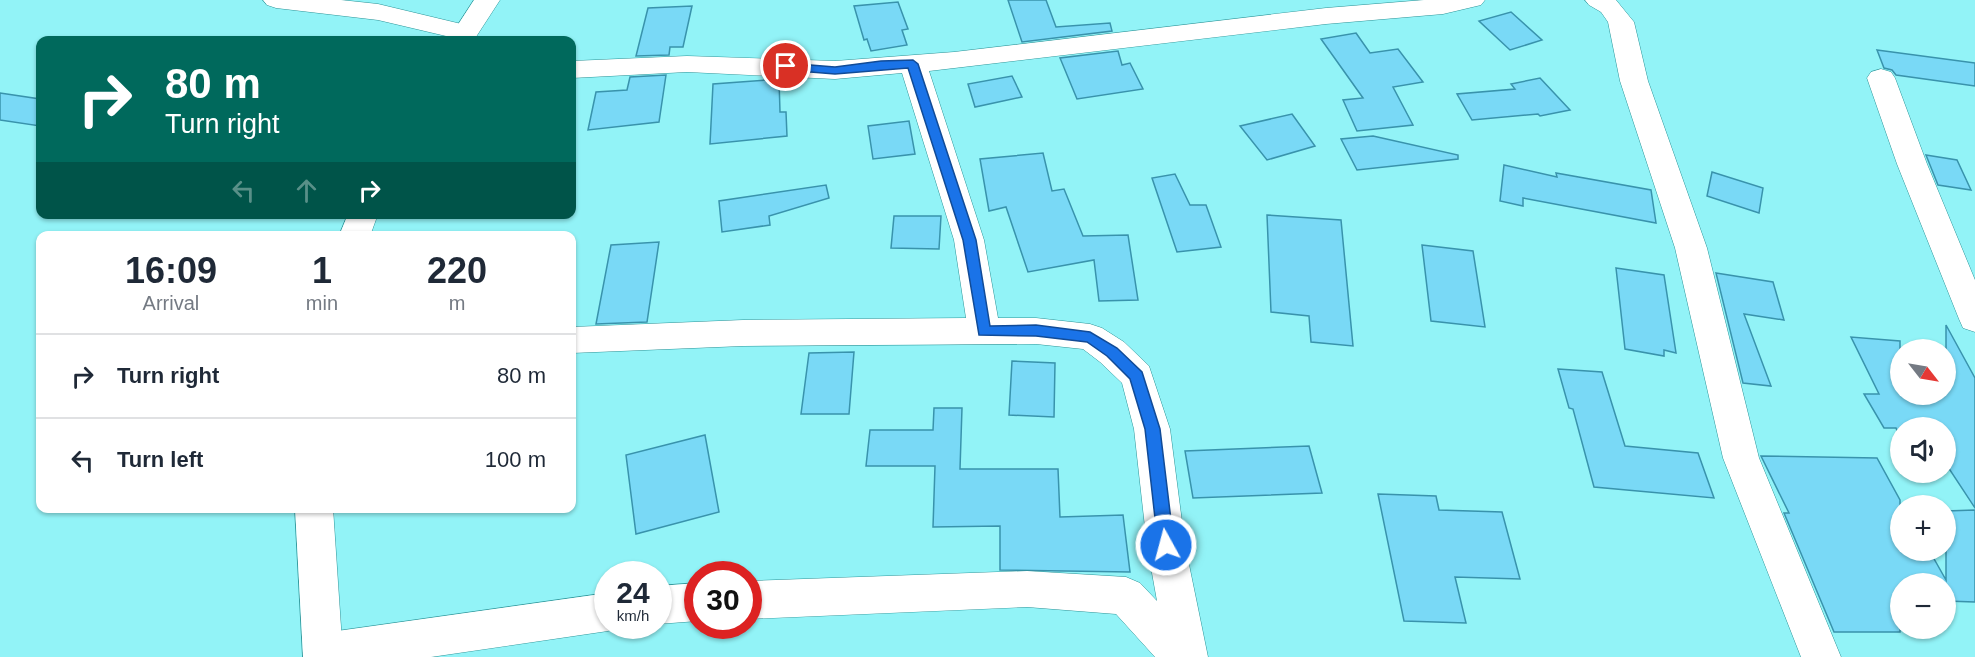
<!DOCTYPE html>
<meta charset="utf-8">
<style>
:root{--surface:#fff;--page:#f2f2f3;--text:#1f2937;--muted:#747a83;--line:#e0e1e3}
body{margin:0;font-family:Arial,sans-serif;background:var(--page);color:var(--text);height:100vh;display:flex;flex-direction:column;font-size:22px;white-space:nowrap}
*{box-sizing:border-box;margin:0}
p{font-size:20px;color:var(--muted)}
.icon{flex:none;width:33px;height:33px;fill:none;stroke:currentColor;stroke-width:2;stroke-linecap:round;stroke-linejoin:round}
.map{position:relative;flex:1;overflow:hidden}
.panel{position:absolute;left:36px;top:231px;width:540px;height:282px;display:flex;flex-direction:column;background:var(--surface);border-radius:12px;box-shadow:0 2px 4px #0004}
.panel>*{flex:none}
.hud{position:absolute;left:36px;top:36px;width:540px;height:183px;border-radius:12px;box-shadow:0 2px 4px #0004;background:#00695c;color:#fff;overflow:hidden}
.needle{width:39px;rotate:121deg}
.tools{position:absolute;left:1890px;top:339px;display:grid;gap:12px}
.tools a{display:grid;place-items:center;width:66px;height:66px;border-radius:50%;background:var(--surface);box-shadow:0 2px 4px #0004;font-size:30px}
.speed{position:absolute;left:594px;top:561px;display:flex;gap:12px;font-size:30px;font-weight:700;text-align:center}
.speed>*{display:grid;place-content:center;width:78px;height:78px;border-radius:50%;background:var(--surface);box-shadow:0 2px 4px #0004;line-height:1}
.speed small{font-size:15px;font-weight:400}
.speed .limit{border:9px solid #d22;background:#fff;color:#111}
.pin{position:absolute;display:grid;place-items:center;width:51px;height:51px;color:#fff;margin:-26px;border:3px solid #fff;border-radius:50%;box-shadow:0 2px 6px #0007}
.me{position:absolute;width:66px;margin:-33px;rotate:353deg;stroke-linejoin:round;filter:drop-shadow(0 0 4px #0008)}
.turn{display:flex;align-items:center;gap:21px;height:126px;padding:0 30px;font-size:27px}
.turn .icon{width:78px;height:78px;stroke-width:2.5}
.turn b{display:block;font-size:42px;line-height:51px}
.lanes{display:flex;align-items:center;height:57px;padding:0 30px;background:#0003;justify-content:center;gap:30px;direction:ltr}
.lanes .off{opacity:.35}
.eta{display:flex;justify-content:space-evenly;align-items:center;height:102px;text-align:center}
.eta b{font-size:36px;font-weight:700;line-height:42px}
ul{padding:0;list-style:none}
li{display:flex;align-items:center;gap:18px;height:84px;padding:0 30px;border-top:2px solid var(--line)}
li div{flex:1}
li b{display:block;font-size:22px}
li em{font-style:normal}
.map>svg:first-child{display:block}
.building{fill:#79d9f6;stroke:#3993ac;stroke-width:1.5}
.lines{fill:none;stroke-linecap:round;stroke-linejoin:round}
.street-casing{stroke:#2c9498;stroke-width:1}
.secondary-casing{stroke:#2c9498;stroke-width:1}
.street{fill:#fff;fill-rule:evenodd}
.secondary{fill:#fff;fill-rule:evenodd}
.route{fill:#1a73e8;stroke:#114b97;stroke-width:1.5}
</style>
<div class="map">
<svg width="1975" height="657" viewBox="0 0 1975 657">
<rect width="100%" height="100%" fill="#92f3f7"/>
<!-- building -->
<g class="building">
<path d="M 1008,0 L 1046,0 L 1056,27 L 1110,23 L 1112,31 L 1022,42 Z"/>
<path d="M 898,2 L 908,29 L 902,30 L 907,45 L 871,51 L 867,39 L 864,40 L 854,6 Z"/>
<path d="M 692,6 L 683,47 L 670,47 L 669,55 L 636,56 L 648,8 Z"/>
<path d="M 1511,12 L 1542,40 L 1510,50 L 1479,21 Z"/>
<path d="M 1356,33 L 1370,53 L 1398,49 L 1423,82 L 1393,87 L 1413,125 L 1357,131 L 1343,100 L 1363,98 L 1321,39 Z"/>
<path d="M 1877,50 L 1975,63 L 1975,86 L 1896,75 L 1892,70 L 1884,68 Z"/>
<path d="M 1118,51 L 1122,65 L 1130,63 L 1143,89 L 1077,99 L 1060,58 Z"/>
<path d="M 666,75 L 659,122 L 588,130 L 596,92 L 627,90 L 630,77 Z"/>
<path d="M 1012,76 L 1022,97 L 975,107 L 968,84 Z"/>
<path d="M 1540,78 L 1570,110 L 1540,116 L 1538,114 L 1472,120 L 1457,94 L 1515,89 L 1511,84 Z"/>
<path d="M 779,79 L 780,112 L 786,112 L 787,136 L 710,144 L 713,84 Z"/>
<path d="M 0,93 L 40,99 L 40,126 L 0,120 Z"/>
<path d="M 1292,114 L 1315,146 L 1267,160 L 1240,126 Z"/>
<path d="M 909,121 L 915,154 L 873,159 L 868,126 Z"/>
<path d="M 1373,136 L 1458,155 L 1458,159 L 1357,170 L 1341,139 Z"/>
<path d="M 1043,153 L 1052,191 L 1064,189 L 1083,236 L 1128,235 L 1138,300 L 1099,301 L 1094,260 L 1028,272 L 1006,207 L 989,211 L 980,159 Z"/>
<path d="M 1926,155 L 1957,160 L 1971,190 L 1938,185 Z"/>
<path d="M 1504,165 L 1557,177 L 1556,173 L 1651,190 L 1656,223 L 1523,198 L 1523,206 L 1500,201 Z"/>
<path d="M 1712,172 L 1763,188 L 1759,213 L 1707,196 Z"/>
<path d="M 1175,174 L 1190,205 L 1206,205 L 1221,247 L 1177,252 L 1152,178 Z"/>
<path d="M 826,185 L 829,198 L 769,216 L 770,225 L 722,232 L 719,201 Z"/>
<path d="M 1267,215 L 1341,220 L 1353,346 L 1311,342 L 1309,316 L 1271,312 Z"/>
<path d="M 894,216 L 941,216 L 939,249 L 891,248 Z"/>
<path d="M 659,242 L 647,322 L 596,324 L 611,245 Z"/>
<path d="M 1422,245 L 1473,251 L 1485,327 L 1431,321 Z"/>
<path d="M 1616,268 L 1664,275 L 1676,353 L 1664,350 L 1664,356 L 1625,349 Z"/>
<path d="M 1716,273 L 1773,282 L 1784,320 L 1744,314 L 1771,386 L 1743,383 Z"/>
<path d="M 1946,325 L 1975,378 L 1975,508 L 1946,464 L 1946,428 L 1900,428 L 1900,438 L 1896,428 L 1884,428 L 1864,394 L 1879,394 L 1851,337 L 1900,341 L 1900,394 L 1946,394 Z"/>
<path d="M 854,352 L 849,414 L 801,414 L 809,353 Z"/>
<path d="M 1012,361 L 1055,363 L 1054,417 L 1009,415 Z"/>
<path d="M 1558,369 L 1602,372 L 1625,446 L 1698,453 L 1714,498 L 1594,487 L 1573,409 L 1569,408 Z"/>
<path d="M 934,408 L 962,408 L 960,469 L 1058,469 L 1060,517 L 1123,515 L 1130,572 L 1000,570 L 1000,526 L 933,527 L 935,466 L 866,466 L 870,430 L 933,430 Z"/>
<path d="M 705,435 L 719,512 L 636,534 L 626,455 Z"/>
<path d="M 1309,446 L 1322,493 L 1193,498 L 1185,451 Z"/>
<path d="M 1761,456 L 1877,458 L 1900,500 L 1900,550 L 1929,550 L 1946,580 L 1946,511 L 1975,510 L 1975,602 L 1946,601 L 1946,584 L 1900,584 L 1900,632 L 1834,632 L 1784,513 L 1789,513 Z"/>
<path d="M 1378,494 L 1436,496 L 1439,510 L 1502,512 L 1520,579 L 1455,577 L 1466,623 L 1404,621 Z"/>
</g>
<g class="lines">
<defs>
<g id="street">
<path d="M 263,0 L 341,0 L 378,4 L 474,27 L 478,33 L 474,39 L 463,40 L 378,20 L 276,8 L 267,5 Z"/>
<path d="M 1424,0 L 1485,0 L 1481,5 L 1443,14 L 1326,24 L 929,71 L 984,240 L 998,318 L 1036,318 L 1090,324 L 1102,328 L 1124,342 L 1149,366 L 1170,429 L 1185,545 L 1208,657 L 1155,657 L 1116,614 L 1027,607 L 748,619 L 748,581 L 1027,571 L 1126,577 L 1140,583 L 1157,601 L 1147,545 L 1134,429 L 1122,383 L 1100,362 L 1083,349 L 1036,344 L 743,346 L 572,353 L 572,327 L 743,320 L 966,318 L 954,240 L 902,73 L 835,79 L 687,72 L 572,78 L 572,61 L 687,56 L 835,61 L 954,52 L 1326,8 Z"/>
<path d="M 1585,0 L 1616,0 L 1634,22 L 1648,81 L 1707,248 L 1759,458 L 1841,657 L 1801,657 L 1723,458 L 1675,248 L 1620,81 L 1608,22 L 1601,12 L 1589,5 Z"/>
<path d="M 1881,69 L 1891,72 L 1895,78 L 1927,164 L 1975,280 L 1975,332 L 1963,328 L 1959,319 L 1897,164 L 1867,78 L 1871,72 Z"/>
<path d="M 698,583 L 698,621 L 658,624 L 658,586 Z"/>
<path d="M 608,593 L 608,626 L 622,626 L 608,631 L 431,657 L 304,657 L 303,653 L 309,639 L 323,633 Z"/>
</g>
<g id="secondary">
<path d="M 474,0 L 500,0 L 474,40 L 448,40 Z"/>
<path d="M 348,214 L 378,214 L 370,236 L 339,236 Z"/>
<path d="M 295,508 L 333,508 L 343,657 L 303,657 Z"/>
</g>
</defs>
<!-- street casing -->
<use href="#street" class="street-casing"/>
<!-- secondary casing -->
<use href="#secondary" class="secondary-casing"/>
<!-- street -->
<use href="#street" class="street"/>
<!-- secondary -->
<use href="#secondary" class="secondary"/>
</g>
<!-- route -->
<path class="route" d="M 913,60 L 918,64 L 976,240 L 990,326 L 1036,325 L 1090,332 L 1117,348 L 1142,372 L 1160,429 L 1174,545 L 1172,550 L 1166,553 L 1161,550 L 1158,545 L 1145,429 L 1130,379 L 1107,356 L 1087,342 L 1036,336 L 979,335 L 963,240 L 908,68 L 835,74 L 786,70 L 781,66 L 786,63 L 835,67 L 881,61 Z"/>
</svg>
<div class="tools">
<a><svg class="needle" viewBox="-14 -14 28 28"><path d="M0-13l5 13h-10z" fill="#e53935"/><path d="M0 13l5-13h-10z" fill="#747a83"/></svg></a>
<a><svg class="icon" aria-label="sound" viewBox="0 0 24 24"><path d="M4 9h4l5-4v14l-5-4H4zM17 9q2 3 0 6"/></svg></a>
<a>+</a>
<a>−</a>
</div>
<div class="speed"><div>24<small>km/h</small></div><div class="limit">30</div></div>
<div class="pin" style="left:786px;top:66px;background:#d93025"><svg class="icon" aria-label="arrive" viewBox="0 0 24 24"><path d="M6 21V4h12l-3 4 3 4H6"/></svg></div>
<svg class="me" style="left:1166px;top:545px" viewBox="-20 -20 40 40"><circle r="17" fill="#1a73e8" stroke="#fff" stroke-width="3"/><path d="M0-11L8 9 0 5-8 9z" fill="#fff"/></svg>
<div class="hud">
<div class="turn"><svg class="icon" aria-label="right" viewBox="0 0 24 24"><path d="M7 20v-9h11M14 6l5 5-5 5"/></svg><div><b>80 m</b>Turn right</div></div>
<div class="lanes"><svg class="icon off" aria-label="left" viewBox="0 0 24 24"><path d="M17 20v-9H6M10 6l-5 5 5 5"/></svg><svg class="icon off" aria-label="ahead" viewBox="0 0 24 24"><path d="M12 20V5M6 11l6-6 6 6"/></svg><svg class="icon" aria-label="right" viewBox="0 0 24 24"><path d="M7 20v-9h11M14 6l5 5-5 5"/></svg></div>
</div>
<section class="panel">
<div class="eta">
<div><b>16:09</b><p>Arrival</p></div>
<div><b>1</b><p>min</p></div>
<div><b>220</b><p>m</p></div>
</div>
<ul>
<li><svg class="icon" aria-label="right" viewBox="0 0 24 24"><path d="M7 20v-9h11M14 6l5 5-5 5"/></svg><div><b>Turn right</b></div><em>80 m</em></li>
<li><svg class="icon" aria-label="left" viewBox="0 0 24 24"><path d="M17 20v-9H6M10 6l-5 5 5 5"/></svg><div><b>Turn left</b></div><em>100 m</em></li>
</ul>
</section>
</div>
